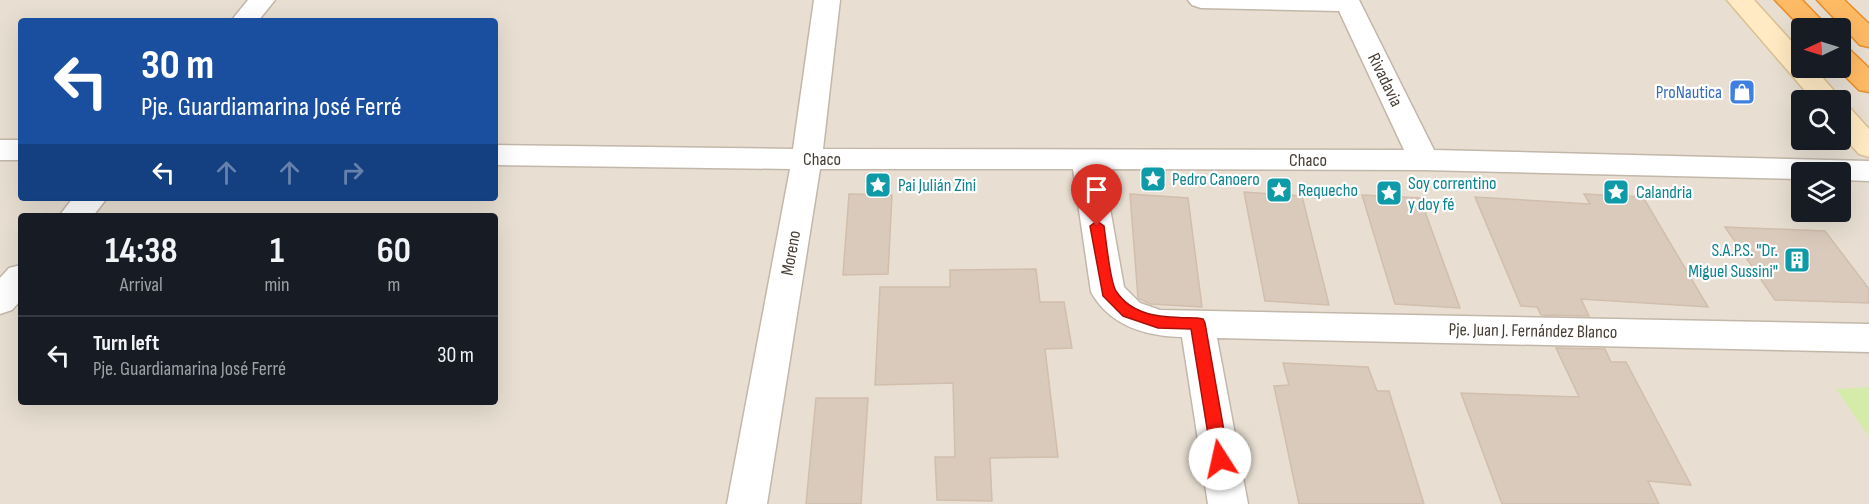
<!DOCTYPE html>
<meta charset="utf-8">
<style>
:root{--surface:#171b24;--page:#20242c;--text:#f1f3f6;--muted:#9ea1a6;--line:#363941}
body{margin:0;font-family:"Sofia Sans Condensed",sans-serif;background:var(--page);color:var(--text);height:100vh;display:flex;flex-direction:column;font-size:22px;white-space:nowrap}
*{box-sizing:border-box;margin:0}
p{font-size:20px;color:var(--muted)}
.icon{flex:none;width:33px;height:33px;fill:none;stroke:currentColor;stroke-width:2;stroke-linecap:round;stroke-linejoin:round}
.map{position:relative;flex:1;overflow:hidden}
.sheet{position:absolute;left:18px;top:213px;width:480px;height:192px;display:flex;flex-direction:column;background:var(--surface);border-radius:6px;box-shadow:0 6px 24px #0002}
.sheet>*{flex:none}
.top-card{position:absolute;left:18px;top:18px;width:480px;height:183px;border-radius:6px;box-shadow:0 6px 24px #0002;background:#1a4fa0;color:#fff;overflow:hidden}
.needle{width:39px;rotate:266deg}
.tools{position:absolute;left:1791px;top:18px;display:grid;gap:12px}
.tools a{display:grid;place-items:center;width:60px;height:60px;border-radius:6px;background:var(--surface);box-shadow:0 6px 24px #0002;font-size:30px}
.pin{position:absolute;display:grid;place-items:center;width:51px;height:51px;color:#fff;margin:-62px -26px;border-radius:50% 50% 50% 0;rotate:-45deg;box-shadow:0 0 6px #0007}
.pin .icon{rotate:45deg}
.me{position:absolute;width:66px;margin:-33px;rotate:350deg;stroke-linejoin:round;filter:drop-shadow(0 0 4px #0008)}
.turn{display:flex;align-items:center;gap:21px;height:126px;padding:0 24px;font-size:27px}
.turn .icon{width:78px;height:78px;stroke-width:2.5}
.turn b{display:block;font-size:42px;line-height:51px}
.lanes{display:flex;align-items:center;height:57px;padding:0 24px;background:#0003;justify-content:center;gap:30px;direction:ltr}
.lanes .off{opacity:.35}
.eta{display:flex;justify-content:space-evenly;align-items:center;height:102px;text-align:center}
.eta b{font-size:36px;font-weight:700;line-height:42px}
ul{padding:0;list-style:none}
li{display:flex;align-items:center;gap:18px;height:78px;padding:0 24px;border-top:2px solid var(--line)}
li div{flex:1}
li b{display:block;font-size:22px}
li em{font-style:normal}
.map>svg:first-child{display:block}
.residential{fill:#e8dfd2;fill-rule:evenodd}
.green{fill:#d5ebaa}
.building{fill:#d9cabc;stroke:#d1beac;stroke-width:1.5}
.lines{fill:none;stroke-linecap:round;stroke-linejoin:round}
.street-casing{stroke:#c3b7a9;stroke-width:3}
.secondary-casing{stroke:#dac092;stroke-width:3}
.highway-casing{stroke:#e88d29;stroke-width:3}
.street{fill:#fff;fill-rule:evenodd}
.secondary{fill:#ffeac3;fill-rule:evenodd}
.highway{fill:#ffba64;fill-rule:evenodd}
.route{fill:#ff1a10;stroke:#a6110a;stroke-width:1.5}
.labels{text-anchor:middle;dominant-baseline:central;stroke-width:4.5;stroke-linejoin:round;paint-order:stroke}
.street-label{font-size:18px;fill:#463d34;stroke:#fff}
.shop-label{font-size:18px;fill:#366cbe;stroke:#fff;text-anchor:end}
.culture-label{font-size:18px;fill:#0d838f;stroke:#fff;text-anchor:start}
</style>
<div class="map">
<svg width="1869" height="504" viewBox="0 0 1869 504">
<rect width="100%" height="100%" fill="#f3ede4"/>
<!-- residential -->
<path class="residential" d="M 0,0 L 1869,0 L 1869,504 L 0,504 ZM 21,21 L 495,21 L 495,198 L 21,198 ZM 1802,28 L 1840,28 L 1840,68 L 1802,68 ZM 1802,100 L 1840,100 L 1840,140 L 1802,140 ZM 1802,172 L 1840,172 L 1840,212 L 1802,212 ZM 21,216 L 495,216 L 495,402 L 21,402 Z"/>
<!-- green -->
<path class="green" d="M 1869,387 L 1869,437 L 1836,389 Z"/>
<!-- building -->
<g class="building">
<path d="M 1244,192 L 1302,196 L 1329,305 L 1265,301 Z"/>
<path d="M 849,194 L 892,195 L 888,274 L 843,275 Z"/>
<path d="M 1130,194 L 1188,198 L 1202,307 L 1150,304 L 1138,298 Z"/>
<path d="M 1584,194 L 1643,197 L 1708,307 L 1581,299 L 1589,316 L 1541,315 L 1537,307 L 1521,306 L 1475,197 L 1590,204 Z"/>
<path d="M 1362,195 L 1420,198 L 1460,308 L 1395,304 Z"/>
<path d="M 1725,227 L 1825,231 L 1869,289 L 1869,303 L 1775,300 Z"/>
<path d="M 1036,269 L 1040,302 L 1064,302 L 1072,348 L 1045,349 L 1058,457 L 990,458 L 992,501 L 937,500 L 935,457 L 955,457 L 953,383 L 875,385 L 880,287 L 950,287 L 950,270 Z"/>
<path d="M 1556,348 L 1605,349 L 1611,362 L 1626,362 L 1691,485 L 1648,481 L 1659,504 L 1502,504 L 1461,393 L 1579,397 Z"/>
<path d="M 1283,363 L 1368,367 L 1377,391 L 1389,391 L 1424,504 L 1299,504 L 1274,386 L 1289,385 Z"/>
<path d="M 816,398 L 868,398 L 861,504 L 806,504 Z"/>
</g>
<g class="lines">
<defs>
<g id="street">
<path d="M 248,0 L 275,0 L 258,21 L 231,21 Z"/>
<path d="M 814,0 L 840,0 L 823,149 L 1404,150 L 1339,11 L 1201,8 L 1192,5 L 1188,0 L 1359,0 L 1434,150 L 1869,161 L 1869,181 L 1840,180 L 1840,172 L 1802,172 L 1802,179 L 1424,170 L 1103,169 L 1124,287 L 1140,303 L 1160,310 L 1869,324 L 1869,352 L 1217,338 L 1248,504 L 1208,504 L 1182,337 C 1145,336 1110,326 1091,292 L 1073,169 L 820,169 L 767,504 L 727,504 L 790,169 L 495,165 L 495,145 L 793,149 Z"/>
<rect x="0" y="140" width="21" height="20"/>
<path d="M 73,198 L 107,198 L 93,216 L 59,216 Z"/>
<path d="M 21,265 L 21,300 L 12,310 L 0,314 L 0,278 L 9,268 Z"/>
</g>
<g id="secondary">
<path d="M 1727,0 L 1754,0 L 1802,53 L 1802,68 L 1814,68 L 1842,100 L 1840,102 L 1840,100 L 1813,100 Z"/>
<path d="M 1840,105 L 1850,108 L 1869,129 L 1869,157 L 1859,154 L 1840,133 Z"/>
</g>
<g id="highway">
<path d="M 1775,0 L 1802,0 L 1829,28 L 1802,28 Z"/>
<path d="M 1817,0 L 1844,0 L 1869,24 L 1869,47 L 1860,45 Z"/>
<path d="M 1840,47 L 1849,49 L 1869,68 L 1869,92 L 1859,90 L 1837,68 L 1840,68 Z"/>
</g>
</defs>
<!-- street casing -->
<use href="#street" class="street-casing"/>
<!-- secondary casing -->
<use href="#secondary" class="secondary-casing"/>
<!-- highway casing -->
<use href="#highway" class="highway-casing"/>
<!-- street -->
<use href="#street" class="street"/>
<!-- secondary -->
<use href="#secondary" class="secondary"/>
<!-- highway -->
<use href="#highway" class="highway"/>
</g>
<!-- route -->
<path class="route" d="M 1097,221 L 1104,226 C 1106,239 1110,282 1116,291 C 1134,319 1168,317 1197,318 L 1203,319 L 1205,323 L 1229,459 L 1226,464 L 1220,466 L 1215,464 L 1212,459 L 1191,329 L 1158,328 L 1123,316 L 1103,296 L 1090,226 Z"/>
<!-- icons -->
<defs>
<symbol id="shop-square" viewBox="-11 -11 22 22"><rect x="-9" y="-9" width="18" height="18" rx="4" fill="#3f7fe0" stroke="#fff"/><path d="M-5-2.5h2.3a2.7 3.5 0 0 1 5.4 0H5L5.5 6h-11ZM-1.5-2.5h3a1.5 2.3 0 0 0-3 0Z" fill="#fff"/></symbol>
<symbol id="sight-square" viewBox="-11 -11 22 22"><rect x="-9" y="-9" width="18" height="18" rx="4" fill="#0f9aa8" stroke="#fff"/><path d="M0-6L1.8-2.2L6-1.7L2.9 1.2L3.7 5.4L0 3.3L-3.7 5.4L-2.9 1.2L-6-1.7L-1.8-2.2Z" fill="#fff"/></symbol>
<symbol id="building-square" viewBox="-11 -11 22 22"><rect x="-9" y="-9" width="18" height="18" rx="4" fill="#0f9aa8" stroke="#fff"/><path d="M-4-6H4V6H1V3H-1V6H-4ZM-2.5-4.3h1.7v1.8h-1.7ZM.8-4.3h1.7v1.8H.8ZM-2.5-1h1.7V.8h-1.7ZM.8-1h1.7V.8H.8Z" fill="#fff"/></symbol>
</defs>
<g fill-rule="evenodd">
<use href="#shop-square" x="1727" y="77" width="30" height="30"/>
<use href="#sight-square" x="1138" y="164" width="30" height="30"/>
<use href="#sight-square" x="863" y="170" width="30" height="30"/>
<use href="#sight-square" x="1264" y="175" width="30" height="30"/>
<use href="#sight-square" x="1601" y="177" width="30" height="30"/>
<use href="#sight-square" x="1374" y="178" width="30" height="30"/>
<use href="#building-square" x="1782" y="245" width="30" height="30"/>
</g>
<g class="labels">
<!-- street labels -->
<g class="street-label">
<text transform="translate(1385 80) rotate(64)">Rivadavia</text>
<text x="822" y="159">Chaco</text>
<text x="1308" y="160">Chaco</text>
<text transform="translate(791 253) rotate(-80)">Moreno</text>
<text transform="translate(1533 331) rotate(1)">Pje. Juan J. Fernández Blanco</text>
</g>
<!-- shop labels -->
<g class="shop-label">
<text x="1722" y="92">ProNautica</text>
</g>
<!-- culture labels -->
<g class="culture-label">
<text x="1172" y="179">Pedro Canoero</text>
<text x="1408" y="183">Soy correntino<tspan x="1408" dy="21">y doy fé</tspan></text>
<text x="898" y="185">Pai Julián Zini</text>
<text x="1298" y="190">Requecho</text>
<text x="1636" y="192">Calandria</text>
<text x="1778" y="250" text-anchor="end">S.A.P.S. "Dr.<tspan x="1778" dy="21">Miguel Sussini"</tspan></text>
</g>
</g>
</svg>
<div class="tools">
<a><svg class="needle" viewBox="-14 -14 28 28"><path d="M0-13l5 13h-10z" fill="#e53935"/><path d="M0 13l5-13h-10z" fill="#9ea1a6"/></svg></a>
<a><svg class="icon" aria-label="search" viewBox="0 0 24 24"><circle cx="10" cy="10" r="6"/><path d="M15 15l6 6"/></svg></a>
<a><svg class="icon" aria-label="layers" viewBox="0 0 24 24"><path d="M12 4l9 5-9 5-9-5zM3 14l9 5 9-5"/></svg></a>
</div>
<div class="pin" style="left:1097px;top:226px;background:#d93025"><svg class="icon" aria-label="arrive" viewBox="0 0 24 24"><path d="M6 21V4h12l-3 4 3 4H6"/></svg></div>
<svg class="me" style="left:1220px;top:459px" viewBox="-20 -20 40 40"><circle r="19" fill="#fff"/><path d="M0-13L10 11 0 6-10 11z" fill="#ff1a10"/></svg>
<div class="top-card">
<div class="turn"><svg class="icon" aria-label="left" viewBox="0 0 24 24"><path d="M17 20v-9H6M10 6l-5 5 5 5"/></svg><div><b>30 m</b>Pje. Guardiamarina José Ferré</div></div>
<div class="lanes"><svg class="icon" aria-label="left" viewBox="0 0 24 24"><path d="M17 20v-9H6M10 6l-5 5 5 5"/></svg><svg class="icon off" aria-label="ahead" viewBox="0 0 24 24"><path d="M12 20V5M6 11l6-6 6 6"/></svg><svg class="icon off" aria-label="ahead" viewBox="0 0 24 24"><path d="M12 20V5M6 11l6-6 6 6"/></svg><svg class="icon off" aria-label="right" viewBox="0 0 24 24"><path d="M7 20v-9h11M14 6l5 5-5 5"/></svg></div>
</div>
<section class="sheet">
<div class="eta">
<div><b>14:38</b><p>Arrival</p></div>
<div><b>1</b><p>min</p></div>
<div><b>60</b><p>m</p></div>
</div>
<ul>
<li><svg class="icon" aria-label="left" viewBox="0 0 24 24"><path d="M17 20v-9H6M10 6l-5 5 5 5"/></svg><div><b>Turn left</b><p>Pje. Guardiamarina José Ferré</p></div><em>30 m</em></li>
</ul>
</section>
</div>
